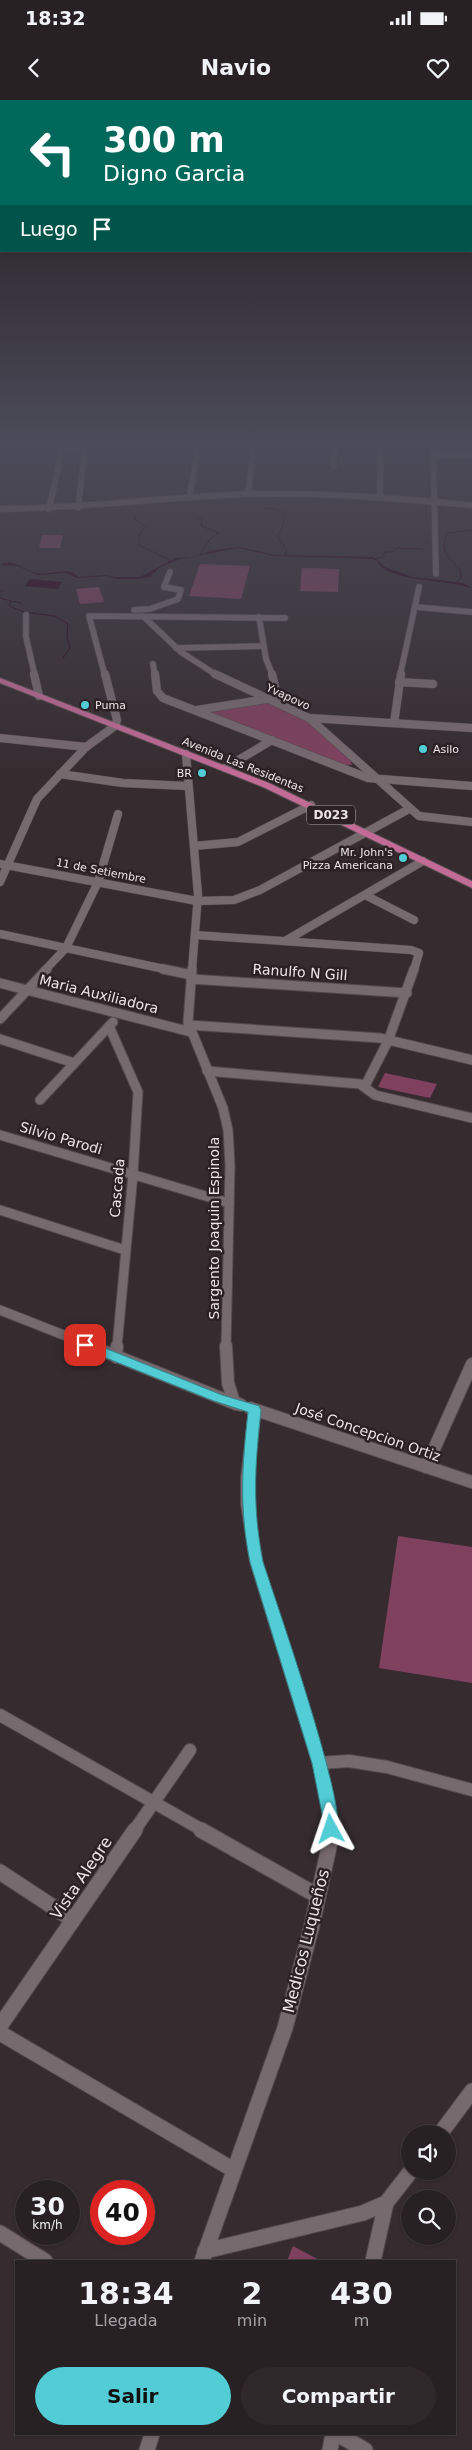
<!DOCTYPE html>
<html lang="es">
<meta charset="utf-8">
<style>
:root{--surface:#282124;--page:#30292c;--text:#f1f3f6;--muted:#a5a3a6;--line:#443e41;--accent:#52ccd5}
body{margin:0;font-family:"DejaVu Sans",sans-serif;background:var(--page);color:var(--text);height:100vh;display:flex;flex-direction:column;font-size:19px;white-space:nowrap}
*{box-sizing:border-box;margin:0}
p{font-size:16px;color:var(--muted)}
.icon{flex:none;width:28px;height:28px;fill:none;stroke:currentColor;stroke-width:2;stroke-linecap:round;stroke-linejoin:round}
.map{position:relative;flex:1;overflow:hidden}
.sheet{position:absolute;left:15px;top:2160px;width:441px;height:175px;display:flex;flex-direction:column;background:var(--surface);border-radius:0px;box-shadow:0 1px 4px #0004,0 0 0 1px var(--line)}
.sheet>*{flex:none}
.banner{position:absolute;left:0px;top:0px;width:472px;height:152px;box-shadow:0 1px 4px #0004,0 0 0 1px var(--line);background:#00695c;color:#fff;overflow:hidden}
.fabs{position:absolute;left:401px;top:2025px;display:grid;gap:10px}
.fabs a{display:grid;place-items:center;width:55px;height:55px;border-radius:50%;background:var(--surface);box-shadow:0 1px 4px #0004,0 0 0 1px var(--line);font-size:25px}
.speed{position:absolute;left:15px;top:2080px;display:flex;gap:10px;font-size:25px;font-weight:700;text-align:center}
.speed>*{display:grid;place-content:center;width:65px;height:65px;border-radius:50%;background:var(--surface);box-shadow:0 1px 4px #0004,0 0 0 1px var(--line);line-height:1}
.speed small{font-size:12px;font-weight:400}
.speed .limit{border:8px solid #d22;background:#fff;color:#111}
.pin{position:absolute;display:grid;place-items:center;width:42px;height:42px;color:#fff;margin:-21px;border-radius:10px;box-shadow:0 2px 8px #0006}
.me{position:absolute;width:55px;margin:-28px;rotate:355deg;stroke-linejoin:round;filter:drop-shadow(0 0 4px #0008)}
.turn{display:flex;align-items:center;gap:18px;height:105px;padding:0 20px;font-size:22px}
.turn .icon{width:65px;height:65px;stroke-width:2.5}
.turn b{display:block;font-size:35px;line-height:42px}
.then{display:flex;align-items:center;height:48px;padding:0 20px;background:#0003;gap:10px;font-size:19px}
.eta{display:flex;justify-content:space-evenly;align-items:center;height:85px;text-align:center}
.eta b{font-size:30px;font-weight:700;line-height:35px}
.action{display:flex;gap:10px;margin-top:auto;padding:10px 20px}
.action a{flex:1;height:58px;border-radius:30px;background:var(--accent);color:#111;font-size:20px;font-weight:700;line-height:58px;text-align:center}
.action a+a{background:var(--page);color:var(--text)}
.status{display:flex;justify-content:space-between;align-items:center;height:35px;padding:0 25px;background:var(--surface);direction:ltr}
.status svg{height:14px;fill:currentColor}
header{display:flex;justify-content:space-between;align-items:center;height:65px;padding:0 20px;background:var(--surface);font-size:22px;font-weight:700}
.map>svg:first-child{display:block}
.green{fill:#7f415e}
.water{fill:#2c0319}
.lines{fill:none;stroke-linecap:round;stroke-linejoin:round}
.stream{stroke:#2c0319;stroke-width:1}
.minor-far4-casing{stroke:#534a4e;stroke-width:7}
.minor-far3-casing{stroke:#534a4e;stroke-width:9}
.minor-far2-casing{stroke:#534a4e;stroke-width:11}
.minor-far1-casing{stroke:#534a4e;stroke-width:14}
.minor-casing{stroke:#534a4e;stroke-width:17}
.major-casing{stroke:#534a4e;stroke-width:2}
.minor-far4{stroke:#776a6f;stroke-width:5.5}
.minor-far3{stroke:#776a6f;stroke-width:8}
.minor-far2{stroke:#776a6f;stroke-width:9}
.minor-far1{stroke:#776a6f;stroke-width:12}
.minor{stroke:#776a6f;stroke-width:15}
.major{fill:#c16b95;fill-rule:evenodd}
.route{fill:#52ccd5;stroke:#35858a}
.poi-dot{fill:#52ccd5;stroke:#2c2226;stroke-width:2}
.labels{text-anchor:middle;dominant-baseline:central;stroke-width:5;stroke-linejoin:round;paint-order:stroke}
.far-street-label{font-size:11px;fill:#ece5e8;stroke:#2c2226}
.far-poi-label{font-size:11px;fill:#ece5e8;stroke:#2c2226;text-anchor:start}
.shield{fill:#2c2226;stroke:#b2aaae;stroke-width:1}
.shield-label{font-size:12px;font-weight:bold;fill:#ece5e8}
.street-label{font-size:14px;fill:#ece5e8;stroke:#2c2226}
.near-street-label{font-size:16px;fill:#ece5e8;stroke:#2c2226}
</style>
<div class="status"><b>18:32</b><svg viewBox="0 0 49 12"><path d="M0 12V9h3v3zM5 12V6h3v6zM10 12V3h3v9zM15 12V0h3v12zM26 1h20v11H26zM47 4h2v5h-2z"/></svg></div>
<header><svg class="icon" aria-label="back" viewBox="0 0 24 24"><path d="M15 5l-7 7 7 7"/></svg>Navio<svg class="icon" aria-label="heart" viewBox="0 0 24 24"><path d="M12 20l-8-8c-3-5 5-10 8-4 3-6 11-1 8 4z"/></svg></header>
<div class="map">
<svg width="472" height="2350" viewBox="0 0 472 2350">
<rect width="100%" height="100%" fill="#362c30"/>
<!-- green -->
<g class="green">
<path d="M 42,435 L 63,435 L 60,448 L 39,448 Z"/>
<path d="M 200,464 L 250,466 L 241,499 L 189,496 Z"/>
<path d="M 302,468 L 339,469 L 338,492 L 300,491 Z"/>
<path d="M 99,487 L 104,502 L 80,504 L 76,489 Z"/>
<path d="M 264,602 C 289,608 345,639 352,665 L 341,665 L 210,615 L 209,611 Z"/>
<path d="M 385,973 L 437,984 L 430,998 L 378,987 Z"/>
<path d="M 398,1436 L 472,1447 L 472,1583 L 379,1568 Z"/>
<path d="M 293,2146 L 321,2161 L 287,2161 Z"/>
</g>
<!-- water -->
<g class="water">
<path d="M 239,447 L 275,455 L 374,457 L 385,467 L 413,477 L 463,483 L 472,488 C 448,481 423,482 399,475 C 394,473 388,472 384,469 C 379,466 379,461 373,459 L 273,456 L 239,448 L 181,459 L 160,467 L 150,477 L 136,479 L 116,479 L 107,476 L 78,478 L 65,473 L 38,475 L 17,466 L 0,465 C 13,457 24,470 36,473 C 47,476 69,465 78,477 L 105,475 L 113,477 L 140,477 L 175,458 L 194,457 L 213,450 Z"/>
<path d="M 30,479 L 62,482 L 58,489 L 25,486 Z"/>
</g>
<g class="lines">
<!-- stream -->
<g class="stream">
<path d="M 264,408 L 276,409 L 285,414 L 282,429 L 277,436 L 287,450 L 285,455"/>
<path d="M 135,416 L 136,420 L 146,427 L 139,434 L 139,445 L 169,460 L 168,463"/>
<path d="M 197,417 L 202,420 L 201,426 L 219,433 L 210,439 L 200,455"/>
<path d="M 375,459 L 383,457 L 385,452 L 393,452 L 397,448 L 422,449"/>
<path d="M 456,483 L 461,478 L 460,469 C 448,459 439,449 447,433 L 472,430"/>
<path d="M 0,491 L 3,491"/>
<path d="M 0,498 L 11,501 L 9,506 L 24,512"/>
<path d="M 11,501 L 21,503"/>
<path d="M 30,513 L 55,516 L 68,524 L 67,537 L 70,548 L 63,558"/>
</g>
<defs>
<g id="minor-far4">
<path d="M 433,345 L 436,474"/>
<path d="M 63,348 L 85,348 L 78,408"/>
<path d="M 433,355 L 472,356"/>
<path d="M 334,366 L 335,345"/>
<path d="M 248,394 L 254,345"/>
<path d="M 380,396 L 381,345"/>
<path d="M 189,398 L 199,345"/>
<path d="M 0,409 C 83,408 166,397 249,394 C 324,392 398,399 472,405"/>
<path d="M 49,409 L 63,345"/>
<path d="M 416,507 L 472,512"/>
<path d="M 134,510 L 150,509 L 178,499 L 181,490 L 164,487 L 170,472"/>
<path d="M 26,515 L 26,537 L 35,576"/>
<path d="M 143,516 L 181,552 L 218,576"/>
<path d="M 259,517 L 266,559 L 273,576"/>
<path d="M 176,548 L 264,546"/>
<path d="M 153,564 L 155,576"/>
<path d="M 105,576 L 89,516 L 285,518"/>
<path d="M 400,576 L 419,487"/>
</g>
<g id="minor-far3">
<path d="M 34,574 L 39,596"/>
<path d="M 155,574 L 157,591 L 163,598 L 368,678 L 472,686"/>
<path d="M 215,574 L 309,618 L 419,716 L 472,722"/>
<path d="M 272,574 L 279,603"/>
<path d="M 399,582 L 433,584"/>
<path d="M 197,610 L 267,599"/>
<path d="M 309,618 L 472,628"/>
<path d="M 394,623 L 401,574"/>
<path d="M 0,638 L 86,647"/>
<path d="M 186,654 L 198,795 L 192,870"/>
<path d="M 225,668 L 272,640"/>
<path d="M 60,674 L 123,683 L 187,686"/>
<path d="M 194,746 L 238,742 L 311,705"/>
<path d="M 0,764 L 197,801 L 234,800 L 260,790 L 409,709"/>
<path d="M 0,782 L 37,699 L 86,647 L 115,626 L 117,620 L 105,574"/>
<path d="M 365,795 L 414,820"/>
<path d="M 0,834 L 169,870"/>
<path d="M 195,835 L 411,850 L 419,853 L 414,870"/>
<path d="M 285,841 L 423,761"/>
<path d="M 45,870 L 66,848 L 98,782 L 118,714"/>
</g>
<g id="minor-far2">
<path d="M 163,869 L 192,875"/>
<path d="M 192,869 L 188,922 L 223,1008 L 228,1030 L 230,1065 L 226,1247"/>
<path d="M 191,879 L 407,893"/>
<path d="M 0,883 L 191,932"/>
<path d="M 0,919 L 47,869"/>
<path d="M 188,925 L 380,938 L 472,960"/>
<path d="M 109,926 L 138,992 L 133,1074 L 117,1247"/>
<path d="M 0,939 L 74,963"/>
<path d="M 207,971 L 360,984 L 375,995 L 472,1018"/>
<path d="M 365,986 L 388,941 L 414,869"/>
<path d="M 40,1000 L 113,922"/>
<path d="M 0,1035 L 229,1103"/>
<path d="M 0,1110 L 125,1150"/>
<path d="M 0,1210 L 94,1247"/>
</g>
<g id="minor-far1">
<path d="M 91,1246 L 236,1304"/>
<path d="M 226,1246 L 228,1283 L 234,1302 L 241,1305"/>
<path d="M 116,1257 L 117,1246"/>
<path d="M 250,1308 L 472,1382"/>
<path d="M 255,1310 L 247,1378 L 247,1404 L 256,1461 L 322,1674 L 329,1710 L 330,1731"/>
<path d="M 426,1367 L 472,1264"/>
<path d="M 0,1615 L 204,1731"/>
<path d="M 319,1663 L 349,1661 L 387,1667 L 472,1690"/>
<path d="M 134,1731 L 190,1650"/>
</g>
<g id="minor">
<path d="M 201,1730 L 318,1796"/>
<path d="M 0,1772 L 73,1820"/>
<path d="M 0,1926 L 135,1730"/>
<path d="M 0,1933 L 232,2069"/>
<path d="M 440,2034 L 472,1991"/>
<path d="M 0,2133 L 45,2161"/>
<path d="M 205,2151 L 363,2113 L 386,2103 L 411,2071"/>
<path d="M 202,2161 L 285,1928 L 312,1825 L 329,1747 L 330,1730"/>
<path d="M 373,2161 L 386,2103"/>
<path d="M 337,2334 L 365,2350"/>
<path d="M 147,2350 L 152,2334"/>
<path d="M 330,2350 L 333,2334"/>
</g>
<path id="major" d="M 0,578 L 269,683 L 472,781 L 472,788 L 263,687 L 0,583 Z"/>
</defs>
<!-- minor-far4 casing -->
<use href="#minor-far4" class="minor-far4-casing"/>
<!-- minor-far3 casing -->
<use href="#minor-far3" class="minor-far3-casing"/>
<!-- minor-far2 casing -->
<use href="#minor-far2" class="minor-far2-casing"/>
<!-- minor-far1 casing -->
<use href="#minor-far1" class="minor-far1-casing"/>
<!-- minor casing -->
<use href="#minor" class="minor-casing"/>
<!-- major casing -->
<use href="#major" class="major-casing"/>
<!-- minor-far4 -->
<use href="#minor-far4" class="minor-far4"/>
<!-- minor-far3 -->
<use href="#minor-far3" class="minor-far3"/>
<!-- minor-far2 -->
<use href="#minor-far2" class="minor-far2"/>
<!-- minor-far1 -->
<use href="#minor-far1" class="minor-far1"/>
<!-- minor -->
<use href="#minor" class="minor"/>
<!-- major -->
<use href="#major" class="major"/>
</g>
<!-- sky -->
<linearGradient id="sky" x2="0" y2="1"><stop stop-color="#1e181a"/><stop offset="0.51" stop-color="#4c4b59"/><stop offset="1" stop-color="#4c4b59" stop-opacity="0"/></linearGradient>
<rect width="472" height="674" fill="url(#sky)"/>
<!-- route -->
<path class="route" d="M 85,1240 L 222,1295 L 259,1306 L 261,1310 C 255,1365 252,1406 263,1462 C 276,1502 348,1707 337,1734 L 331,1736 L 326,1734 L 312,1663 L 250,1462 C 239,1407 242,1367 248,1312 L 214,1301 L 81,1248 L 81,1242 Z"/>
<!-- markers -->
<g class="poi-dot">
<circle cx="85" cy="605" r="5"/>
<circle cx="423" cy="649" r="5"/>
<circle cx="202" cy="673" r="5"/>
<circle cx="403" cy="758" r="5"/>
</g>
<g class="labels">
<!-- far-street labels -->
<g class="far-street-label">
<text transform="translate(288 597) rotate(25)">Yvapovo</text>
<text transform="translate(243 665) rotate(22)">Avenida Las Residentas</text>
<text transform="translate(101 771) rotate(11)">11 de Setiembre</text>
</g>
<!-- far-poi labels -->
<g class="far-poi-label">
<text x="95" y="605">Puma</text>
<text x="433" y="649">Asilo</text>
<text x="192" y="673" text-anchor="end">BR</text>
<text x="393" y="752" text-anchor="end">Mr. John's<tspan x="393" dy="13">Pizza Americana</tspan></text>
</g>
<!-- shield labels -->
<rect class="shield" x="307" y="705.5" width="48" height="19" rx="4"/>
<g class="shield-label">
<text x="331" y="715">D023</text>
</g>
<!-- street labels -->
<g class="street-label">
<text transform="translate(300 872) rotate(4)">Ranulfo N Gill</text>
<text transform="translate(99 894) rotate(14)">Maria Auxiliadora</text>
<text transform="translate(61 1038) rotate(16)">Silvio Parodi</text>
<text transform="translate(117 1088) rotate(-85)">Cascada</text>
<text transform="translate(214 1128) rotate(-90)">Sargento Joaquin Espinola</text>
<text transform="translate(368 1332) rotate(19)">José Concepcion Ortiz</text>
</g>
<!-- near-street labels -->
<g class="near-street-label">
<text transform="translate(81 1778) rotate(-56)">Vista Alegre</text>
<text transform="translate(306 1841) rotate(-76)">Medicos Luqueños</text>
</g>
</g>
</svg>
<div class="fabs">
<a><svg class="icon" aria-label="sound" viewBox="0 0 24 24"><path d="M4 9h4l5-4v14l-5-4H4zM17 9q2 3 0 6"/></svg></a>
<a><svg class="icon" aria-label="search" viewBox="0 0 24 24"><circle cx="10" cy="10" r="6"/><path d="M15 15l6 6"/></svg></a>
</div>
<div class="speed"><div>30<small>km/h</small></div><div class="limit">40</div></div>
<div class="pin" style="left:85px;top:1245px;background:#d93025"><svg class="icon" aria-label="arrive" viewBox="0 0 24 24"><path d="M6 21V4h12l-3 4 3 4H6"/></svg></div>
<svg class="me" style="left:331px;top:1729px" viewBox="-20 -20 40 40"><path d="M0-17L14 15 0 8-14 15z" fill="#52ccd5" stroke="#fff" stroke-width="4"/></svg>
<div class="banner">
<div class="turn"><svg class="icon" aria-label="left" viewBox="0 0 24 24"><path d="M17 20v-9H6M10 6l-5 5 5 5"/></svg><div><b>300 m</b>Digno Garcia</div></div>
<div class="then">Luego<svg class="icon" aria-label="arrive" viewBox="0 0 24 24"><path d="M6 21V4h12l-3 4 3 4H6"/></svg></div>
</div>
<section class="sheet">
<div class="eta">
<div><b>18:34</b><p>Llegada</p></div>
<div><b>2</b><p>min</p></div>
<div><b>430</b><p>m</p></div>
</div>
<div class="action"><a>Salir</a><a>Compartir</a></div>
</section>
</div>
